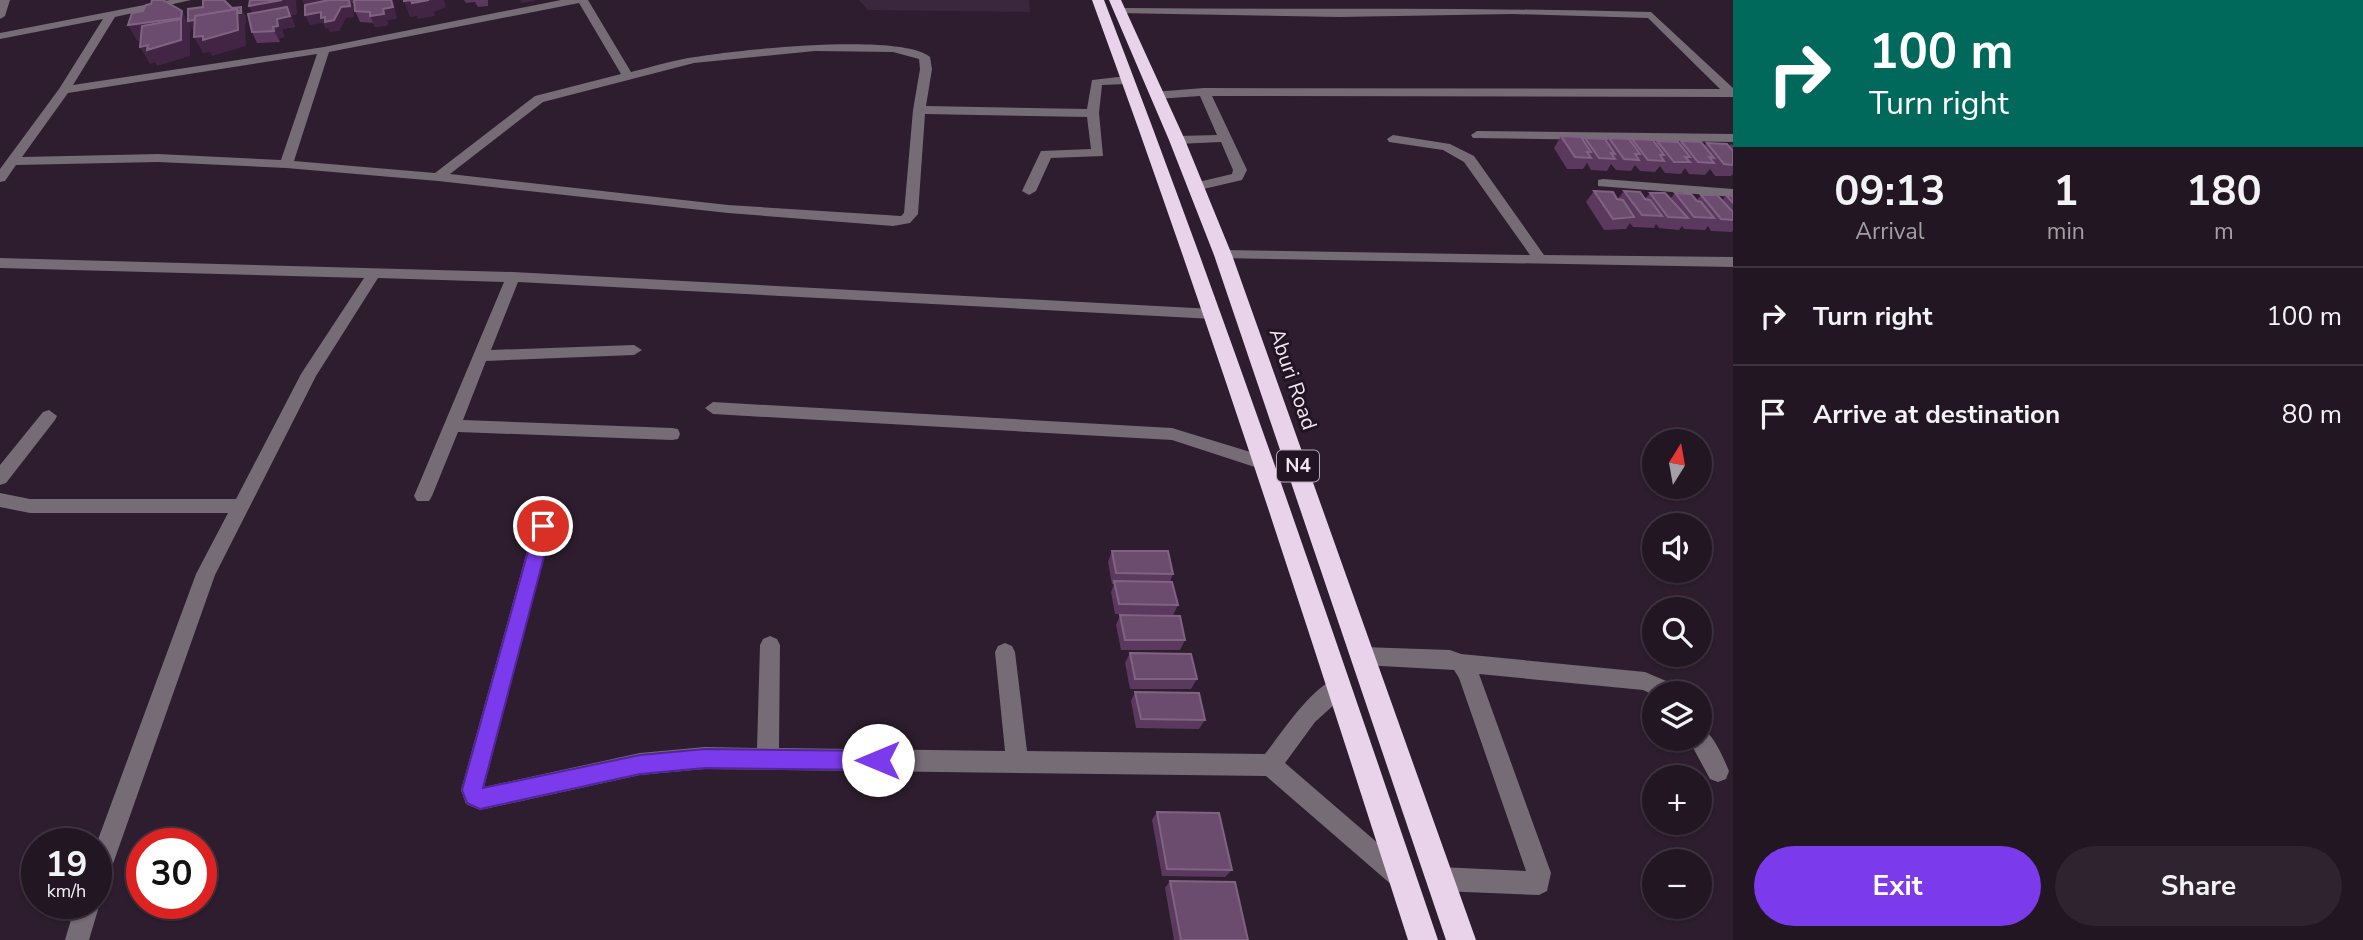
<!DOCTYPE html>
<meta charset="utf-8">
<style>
:root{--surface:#221622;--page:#2e232f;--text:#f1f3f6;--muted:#a29fa5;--line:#3f3540;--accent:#7c3aed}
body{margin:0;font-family:"Nunito Sans",sans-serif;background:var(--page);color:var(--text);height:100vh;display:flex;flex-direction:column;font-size:26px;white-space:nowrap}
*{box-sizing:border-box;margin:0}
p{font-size:23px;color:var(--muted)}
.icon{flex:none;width:38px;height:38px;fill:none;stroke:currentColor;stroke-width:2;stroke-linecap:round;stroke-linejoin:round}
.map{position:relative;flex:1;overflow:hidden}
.sheet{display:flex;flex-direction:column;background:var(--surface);width:630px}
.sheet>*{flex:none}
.hud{background:#00695c;color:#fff;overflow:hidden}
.needle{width:46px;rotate:11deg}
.buttons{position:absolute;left:1642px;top:429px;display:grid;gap:14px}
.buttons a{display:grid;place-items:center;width:70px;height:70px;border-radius:50%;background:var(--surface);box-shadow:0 2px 5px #0004,0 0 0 2px var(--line);font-size:35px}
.speed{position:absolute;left:21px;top:828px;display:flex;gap:14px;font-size:35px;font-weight:700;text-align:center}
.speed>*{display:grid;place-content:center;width:91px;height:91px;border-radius:50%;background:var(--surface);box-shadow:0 2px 5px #0004,0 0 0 2px var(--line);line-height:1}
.speed small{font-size:18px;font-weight:400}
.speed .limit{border:10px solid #d22;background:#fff;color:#111}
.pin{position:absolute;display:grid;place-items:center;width:60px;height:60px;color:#fff;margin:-30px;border:4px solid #fff;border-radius:50%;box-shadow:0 2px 7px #0007}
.me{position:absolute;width:77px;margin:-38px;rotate:270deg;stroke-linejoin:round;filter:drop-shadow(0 0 5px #0008)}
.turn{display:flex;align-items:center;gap:24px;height:147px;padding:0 21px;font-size:32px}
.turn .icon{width:91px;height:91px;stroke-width:2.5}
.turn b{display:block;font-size:49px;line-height:60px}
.eta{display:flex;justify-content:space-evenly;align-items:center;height:119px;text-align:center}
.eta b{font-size:42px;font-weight:700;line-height:49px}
.cta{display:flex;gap:14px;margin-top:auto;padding:14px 21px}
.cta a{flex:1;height:80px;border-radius:42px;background:var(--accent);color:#fff;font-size:28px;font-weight:700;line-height:80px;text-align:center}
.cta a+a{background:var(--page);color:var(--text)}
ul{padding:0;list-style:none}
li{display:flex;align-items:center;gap:21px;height:98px;padding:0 21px;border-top:2px solid var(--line)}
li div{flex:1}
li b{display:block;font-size:26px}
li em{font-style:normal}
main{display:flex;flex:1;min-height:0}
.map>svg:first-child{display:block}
.built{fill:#3b273d}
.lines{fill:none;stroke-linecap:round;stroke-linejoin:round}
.minor{fill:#756c75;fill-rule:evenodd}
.highway{fill:#e9d3ea;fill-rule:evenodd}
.wall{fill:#5b385e}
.shaded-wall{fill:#422544}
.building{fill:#6b4b6e;stroke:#806382;stroke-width:2}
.route{fill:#7c3aed;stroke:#51269a;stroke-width:2}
.labels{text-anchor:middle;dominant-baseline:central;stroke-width:6;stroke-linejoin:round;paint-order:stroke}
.shield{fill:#231424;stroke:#b3a7b4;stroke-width:2}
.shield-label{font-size:19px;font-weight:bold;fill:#f1e6f1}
.street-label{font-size:21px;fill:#f1e6f1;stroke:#231424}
</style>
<main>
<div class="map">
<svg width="1733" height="940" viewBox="0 0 1733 940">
<rect width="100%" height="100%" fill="#2d1d2e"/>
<!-- built -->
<path class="built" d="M 859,0 L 1029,0 L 1030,12 L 868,10 Z"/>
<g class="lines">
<!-- minor -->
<g class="minor">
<path d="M 0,0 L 10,0 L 5,16 L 0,19 Z"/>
<path d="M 170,0 L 191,0 L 115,17 L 73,85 L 324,47 L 561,0 L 588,0 L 631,72 C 652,67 673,60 695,57 C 736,50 901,32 930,57 L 932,69 L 926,106 L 1087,109 L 1092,80 L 1127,76 L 1133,80 L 1127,84 L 1102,85 L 1099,113 L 1103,156 L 1051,158 L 1036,191 L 1029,195 L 1022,191 L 1041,151 L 1091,149 L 1087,117 L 925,114 L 918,214 L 910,223 L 893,226 L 728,213 L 438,181 L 286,168 L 158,162 L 16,165 L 5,181 L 0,182 L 0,169 L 59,89 L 103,19 L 0,39 L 0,33 ZM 579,3 L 621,74 L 535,96 L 435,173 L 294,161 L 329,52 ZM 815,51 L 893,52 L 919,59 L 920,69 L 913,110 L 904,213 L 901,216 L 728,205 L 450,174 L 543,102 L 694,63 ZM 317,54 L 281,160 L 158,154 L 22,157 L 68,93 Z"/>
<path d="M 1120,8 C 1297,10 1474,7 1651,12 L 1733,88 L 1733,97 L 1212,96 L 1247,170 L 1242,180 L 1195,191 L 1190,190 L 1190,184 L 1232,174 L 1233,170 L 1221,142 L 1177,144 L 1171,140 L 1177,136 L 1217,135 L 1200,96 L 1157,99 L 1153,98 L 1153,92 L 1204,88 L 1720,89 L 1648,18 L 1513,14 L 1339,17 L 1116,13 L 1116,9 Z"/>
<path d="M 1477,131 L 1733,134 L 1733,142 L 1473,138 L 1471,135 Z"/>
<path d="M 1393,135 L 1450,144 L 1474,156 L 1544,255 L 1733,257 L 1733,267 L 1218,258 L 1218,252 L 1223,250 L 1530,255 L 1464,162 L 1443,150 L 1389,142 L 1387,139 Z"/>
<path d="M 1603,179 L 1733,189 L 1733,197 L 1598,186 L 1598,180 Z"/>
<path d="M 0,258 L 513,272 L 1213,309 L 1221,314 L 1213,319 L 518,282 L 491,350 L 634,345 L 642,350 L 634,355 L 486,361 L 463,420 L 672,428 L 678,429 L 680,434 L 678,439 L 672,440 L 458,432 L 432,496 L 429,501 L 417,501 L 414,496 L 504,282 L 378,278 L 316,376 L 215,575 L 108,878 L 104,886 L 96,890 L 96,845 L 196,574 L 228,513 L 30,513 L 0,507 L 0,493 L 30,499 L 236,499 L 301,374 L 364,278 L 0,268 Z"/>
<path d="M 713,402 L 1172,428 L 1270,458 L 1273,463 L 1270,468 L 1264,470 L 1172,440 L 713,414 L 705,408 Z"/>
<path d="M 49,410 L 57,416 L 55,420 L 6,483 L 0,485 L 0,465 L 43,412 Z"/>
<path d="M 543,519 L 549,521 L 552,526 L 484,787 L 640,753 L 705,747 L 757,748 L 760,645 L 763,639 L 770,636 L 777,639 L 780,645 L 779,748 L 1005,751 L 995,652 L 998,646 L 1005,643 L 1012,646 L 1015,652 L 1027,751 L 1265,754 C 1284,730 1310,688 1340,676 L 1347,679 L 1350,686 L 1347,693 L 1315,722 L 1285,763 L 1409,870 L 1413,878 L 1409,886 L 1401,890 L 1393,886 L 1266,776 L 705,769 L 640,775 L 480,810 L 466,804 L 461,790 L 534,526 L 537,521 Z"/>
<path d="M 1363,647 L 1450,650 L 1461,654 L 1645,672 L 1678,686 L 1681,693 L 1654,693 L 1654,695 L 1643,690 L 1479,674 L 1551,873 L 1547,891 L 1539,895 L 1440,891 L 1432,887 L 1428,879 L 1432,871 L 1440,867 L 1526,871 L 1459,678 L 1454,670 L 1363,665 L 1356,662 L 1353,656 L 1356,650 Z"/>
<path d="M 1699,727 C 1713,732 1723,757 1729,771 L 1726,779 L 1718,782 L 1710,779 L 1691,744 L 1689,738 L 1699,738 Z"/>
<path d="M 96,894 L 100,903 L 89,940 L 65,940 L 76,903 L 96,903 Z"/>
</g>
<!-- highway -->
<g class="highway">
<path d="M 1092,0 L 1104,0 C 1224,311 1331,625 1438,940 L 1408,940 C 1307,625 1206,311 1092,0 Z"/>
<path d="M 1109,0 L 1121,0 L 1185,140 L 1232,255 L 1476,940 L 1446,940 L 1214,255 L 1169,140 Z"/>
</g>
</g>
<!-- wall -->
<g class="wall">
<path d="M 351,0 L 397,18 L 387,20 L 388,25 L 375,27 L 373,23 L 360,22 L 355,11 L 354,3 L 352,3 Z"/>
<path d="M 464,0 L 488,0 L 488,6 L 478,7 L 475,2 L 466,3 Z"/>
<path d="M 248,14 L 297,14 L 291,15 L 295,27 L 282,29 L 284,37 L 279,38 L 280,42 L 257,43 L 252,32 Z"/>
<path d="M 1561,136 L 1583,141 L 1585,138 L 1607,141 L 1609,138 L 1631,142 L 1632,139 L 1655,144 L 1657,141 L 1679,144 L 1681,141 L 1704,146 L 1707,143 L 1729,147 L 1731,144 L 1733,145 L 1733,174 L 1731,176 L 1715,176 L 1710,169 L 1705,175 L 1689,174 L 1685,168 L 1681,174 L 1665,173 L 1660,166 L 1655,172 L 1640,171 L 1635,165 L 1631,171 L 1616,170 L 1611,164 L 1607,171 L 1591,170 L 1587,163 L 1583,169 L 1567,169 L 1554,148 Z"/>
<path d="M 1594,191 L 1618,199 L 1624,191 L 1645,199 L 1650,193 L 1670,199 L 1675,193 L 1696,201 L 1701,195 L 1722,201 L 1726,195 L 1733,196 L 1733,230 L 1732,232 L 1711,231 L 1708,226 L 1705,230 L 1684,229 L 1682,226 L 1679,230 L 1659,228 L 1656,224 L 1654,228 L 1633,227 L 1630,223 L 1626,229 L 1604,230 L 1586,202 Z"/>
<path d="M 1112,551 L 1173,574 L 1170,582 L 1178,605 L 1173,615 L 1115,614 L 1111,592 L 1114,584 L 1112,584 L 1108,562 Z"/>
<path d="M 1120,615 L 1185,640 L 1180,650 L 1121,650 L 1116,625 Z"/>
<path d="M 1130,653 L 1197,679 L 1191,689 L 1130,689 L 1125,663 Z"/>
<path d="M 1135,692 L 1205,720 L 1199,729 L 1136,728 L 1131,701 Z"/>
<path d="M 1157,812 L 1232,870 L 1225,877 L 1162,876 L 1152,820 Z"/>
<path d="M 1170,881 L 1248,940 L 1174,940 L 1165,888 Z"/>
</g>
<!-- shaded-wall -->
<g class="shaded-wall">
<path d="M 282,0 L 296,0 L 297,14 L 291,15 L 295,27 L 282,29 L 284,37 L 279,38 L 280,42 L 274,31 L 257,22 L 249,6 Z"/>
<path d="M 302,0 L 347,0 L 308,13 Z"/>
<path d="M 349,0 L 351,0 L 353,7 L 354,17 L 346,18 L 339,31 L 330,32 L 328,28 L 326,29 L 323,23 L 310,25 L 305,15 L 341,7 Z"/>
<path d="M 391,0 L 393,0 L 397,18 L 387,20 L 388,25 L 375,27 L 370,16 L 383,9 Z"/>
<path d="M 411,0 L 444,0 L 446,7 L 434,12 L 435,16 L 418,19 L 417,16 L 410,17 L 404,1 Z"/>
<path d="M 520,0 L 535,0 L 535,1 L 521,3 Z"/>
<path d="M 241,7 L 246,17 L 246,23 L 245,24 L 246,46 L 212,56 L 210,52 L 203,53 L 194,37 L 238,30 L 194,32 L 188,21 L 237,9 Z"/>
<path d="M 182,11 L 191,27 L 190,34 L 190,56 L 157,66 L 155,62 L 150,64 L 140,47 L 181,35 L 137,41 L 128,25 Z"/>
</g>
<!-- building -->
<g class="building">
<path d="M 152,0 L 163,0 L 182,11 L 181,18 L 128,25 L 132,13 L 143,11 L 146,5 L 151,4 Z"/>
<path d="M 203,0 L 224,0 L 232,8 L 241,7 L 241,13 L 239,13 L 237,9 L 195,16 L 195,20 L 188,21 L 188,9 L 203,7 Z"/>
<path d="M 250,0 L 282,0 L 249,6 Z"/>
<path d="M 329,0 L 349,0 L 350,6 L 341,7 L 334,20 L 325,22 L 325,17 L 321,18 L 321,12 L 305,15 L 305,5 Z"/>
<path d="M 354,0 L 391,0 L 393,7 L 383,9 L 384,14 L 370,16 L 370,12 L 355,11 Z"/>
<path d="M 404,0 L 429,0 L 412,3 L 411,0 L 404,1 Z"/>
<path d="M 287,7 L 290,16 L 277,19 L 278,26 L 273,27 L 274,31 L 252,32 L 248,14 Z"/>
<path d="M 237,9 L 238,30 L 203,40 L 203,36 L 194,37 L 195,16 Z"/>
<path d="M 181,19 L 181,40 L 147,50 L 148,45 L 140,47 L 142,26 Z"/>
<path d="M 1561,136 L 1581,137 L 1591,152 L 1587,152 L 1591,158 L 1575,157 Z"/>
<path d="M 1585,138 L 1605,139 L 1615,154 L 1611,153 L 1615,159 L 1599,158 Z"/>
<path d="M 1609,138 L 1629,139 L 1640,154 L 1635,154 L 1639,160 L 1624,159 Z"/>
<path d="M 1632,139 L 1653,140 L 1664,155 L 1660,155 L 1664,161 L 1648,160 Z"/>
<path d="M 1657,141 L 1678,142 L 1690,157 L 1685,157 L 1690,162 L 1674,162 Z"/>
<path d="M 1681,141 L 1701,142 L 1714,158 L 1709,157 L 1714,163 L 1698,162 Z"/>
<path d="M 1707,143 L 1727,144 L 1733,151 L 1733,165 L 1724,164 Z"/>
<path d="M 1594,191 L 1613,192 L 1617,199 L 1623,200 L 1634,217 L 1613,219 Z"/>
<path d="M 1624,191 L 1640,192 L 1645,199 L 1650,200 L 1662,216 L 1642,215 Z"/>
<path d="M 1650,193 L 1665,193 L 1688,218 L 1668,217 Z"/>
<path d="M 1675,193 L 1691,194 L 1697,201 L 1701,202 L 1714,218 L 1694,217 Z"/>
<path d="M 1701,195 L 1717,195 L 1733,212 L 1733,220 L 1721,219 Z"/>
<path d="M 1726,195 L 1733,196 L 1733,203 Z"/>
<path d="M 1112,551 L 1168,551 L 1173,574 L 1116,573 Z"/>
<path d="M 1114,581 L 1172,582 L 1178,605 L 1119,604 Z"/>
<path d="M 1120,615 L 1180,616 L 1185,640 L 1125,640 Z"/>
<path d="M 1130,653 L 1191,654 L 1197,679 L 1135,679 Z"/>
<path d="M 1135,692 L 1199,693 L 1205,720 L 1141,719 Z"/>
<path d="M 1157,812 L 1219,813 L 1232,870 L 1167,869 Z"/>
<path d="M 1170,881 L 1235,882 L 1248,940 L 1181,940 Z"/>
</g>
<!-- route -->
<path class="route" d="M 543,519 L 549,521 L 552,526 L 483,788 L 640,755 L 705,749 L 878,751 L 886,753 L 888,760 L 886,767 L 878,770 L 705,768 L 640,774 L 480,809 L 467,803 L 462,790 L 535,526 L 537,521 Z"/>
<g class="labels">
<!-- shield labels -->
<rect class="shield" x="1277" y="450.5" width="42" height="31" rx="5"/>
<g class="shield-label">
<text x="1298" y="466">N4</text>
</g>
<!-- street labels -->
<g class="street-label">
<text transform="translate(1293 379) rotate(71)">Aburi Road</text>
</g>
</g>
</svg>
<div class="buttons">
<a><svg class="needle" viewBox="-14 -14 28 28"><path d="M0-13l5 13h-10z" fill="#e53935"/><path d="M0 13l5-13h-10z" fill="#a29fa5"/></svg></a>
<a><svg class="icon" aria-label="sound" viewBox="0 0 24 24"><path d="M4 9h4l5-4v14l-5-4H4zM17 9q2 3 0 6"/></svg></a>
<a><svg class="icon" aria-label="search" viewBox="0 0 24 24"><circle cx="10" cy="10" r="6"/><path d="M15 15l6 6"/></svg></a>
<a><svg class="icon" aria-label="layers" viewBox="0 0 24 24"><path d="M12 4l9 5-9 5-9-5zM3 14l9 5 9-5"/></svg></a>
<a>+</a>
<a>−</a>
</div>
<div class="speed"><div>19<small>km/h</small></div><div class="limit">30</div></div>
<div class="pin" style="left:543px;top:526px;background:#d93025"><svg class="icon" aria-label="arrive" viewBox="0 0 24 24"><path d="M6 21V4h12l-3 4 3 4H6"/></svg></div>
<svg class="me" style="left:878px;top:760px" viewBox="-20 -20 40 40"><circle r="19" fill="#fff"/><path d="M0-13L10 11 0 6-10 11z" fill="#7c3aed"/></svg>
</div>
<section class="sheet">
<div class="hud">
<div class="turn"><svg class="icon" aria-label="right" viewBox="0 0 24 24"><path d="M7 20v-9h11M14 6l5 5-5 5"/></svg><div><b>100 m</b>Turn right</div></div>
</div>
<div class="eta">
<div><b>09:13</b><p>Arrival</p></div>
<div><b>1</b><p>min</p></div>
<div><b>180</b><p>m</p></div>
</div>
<ul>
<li><svg class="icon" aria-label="right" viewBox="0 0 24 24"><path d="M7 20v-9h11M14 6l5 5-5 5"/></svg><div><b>Turn right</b></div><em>100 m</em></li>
<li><svg class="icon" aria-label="arrive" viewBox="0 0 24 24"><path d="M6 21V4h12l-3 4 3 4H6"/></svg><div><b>Arrive at destination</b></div><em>80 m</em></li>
</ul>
<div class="cta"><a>Exit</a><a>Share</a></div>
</section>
</main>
